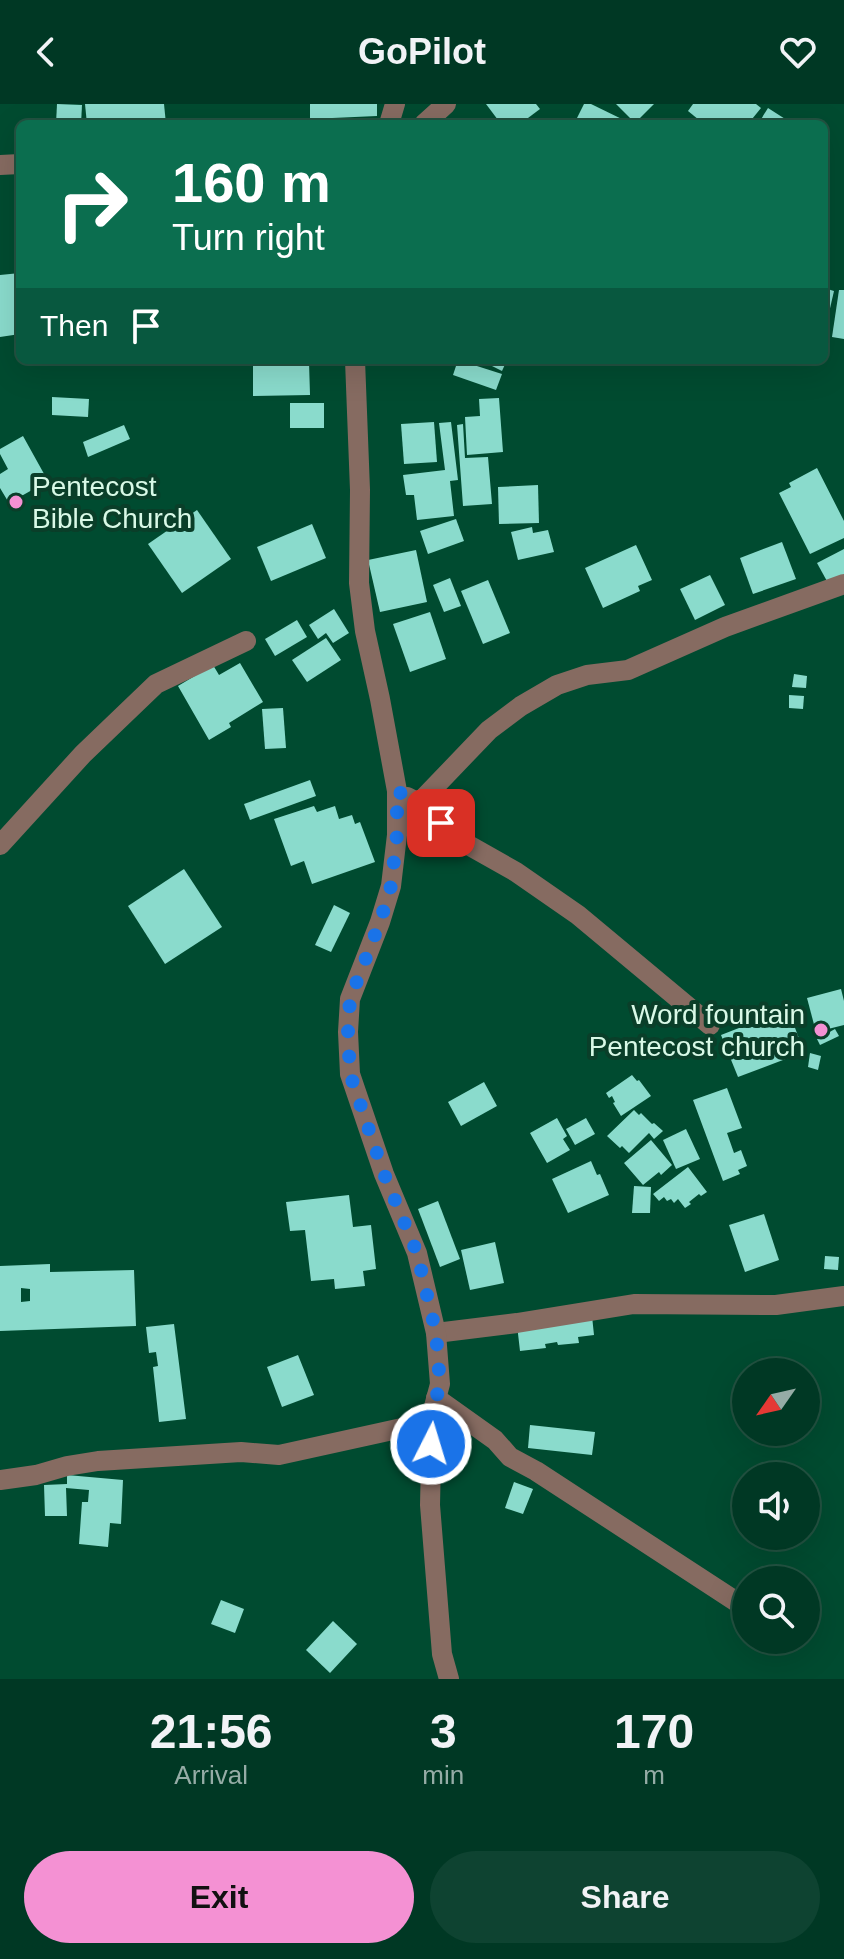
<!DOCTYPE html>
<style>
:root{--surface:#003824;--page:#0e4331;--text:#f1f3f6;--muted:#95aca6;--line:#225241;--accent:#f491d3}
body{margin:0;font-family:Arial,sans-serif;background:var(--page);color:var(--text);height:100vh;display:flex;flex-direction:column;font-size:30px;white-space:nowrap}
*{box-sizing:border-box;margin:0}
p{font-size:26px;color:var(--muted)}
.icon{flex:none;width:44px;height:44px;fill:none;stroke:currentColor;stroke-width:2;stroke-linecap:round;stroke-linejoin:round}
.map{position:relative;height:1575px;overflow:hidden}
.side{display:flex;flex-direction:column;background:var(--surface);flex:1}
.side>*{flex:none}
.guide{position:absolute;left:16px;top:16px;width:812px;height:244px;border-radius:12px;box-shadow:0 8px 32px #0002,0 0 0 2px var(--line);background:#0b6e4f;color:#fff;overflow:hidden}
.needle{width:52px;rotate:236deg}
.fabs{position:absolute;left:732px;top:1254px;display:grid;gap:16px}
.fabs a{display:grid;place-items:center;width:88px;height:88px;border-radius:50%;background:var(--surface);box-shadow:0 8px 32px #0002,0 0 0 2px var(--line);font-size:40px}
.pin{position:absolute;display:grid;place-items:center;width:68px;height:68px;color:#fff;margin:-34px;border-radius:16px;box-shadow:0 4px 12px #0006}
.me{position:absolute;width:88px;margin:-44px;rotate:5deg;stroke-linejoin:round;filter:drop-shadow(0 0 6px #0008)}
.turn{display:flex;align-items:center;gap:28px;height:168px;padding:0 24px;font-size:36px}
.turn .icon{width:104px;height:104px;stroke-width:2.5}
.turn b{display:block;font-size:56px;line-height:68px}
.then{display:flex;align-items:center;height:76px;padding:0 24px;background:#0003;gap:16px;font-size:30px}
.eta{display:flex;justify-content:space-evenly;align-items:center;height:136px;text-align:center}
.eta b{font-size:48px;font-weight:600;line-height:56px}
.button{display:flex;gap:16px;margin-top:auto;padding:16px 24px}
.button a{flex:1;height:92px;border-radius:48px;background:var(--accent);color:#111;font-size:32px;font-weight:600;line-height:92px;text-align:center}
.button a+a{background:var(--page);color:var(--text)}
header{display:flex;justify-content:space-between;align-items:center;height:104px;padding:0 24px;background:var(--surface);font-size:36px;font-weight:600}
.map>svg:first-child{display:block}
.building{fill:#8adbcc;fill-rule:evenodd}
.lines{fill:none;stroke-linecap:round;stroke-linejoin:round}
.street{stroke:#866b61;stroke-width:20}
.route{stroke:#1a73e8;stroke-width:14;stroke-dasharray:0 25.2}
.poi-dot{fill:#f491d3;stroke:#0a3e29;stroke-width:3}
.labels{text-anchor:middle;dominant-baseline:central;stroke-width:8;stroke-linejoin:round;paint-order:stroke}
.poi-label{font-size:28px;fill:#d9f9e7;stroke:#0a3e29;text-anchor:start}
</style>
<header><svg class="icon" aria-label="back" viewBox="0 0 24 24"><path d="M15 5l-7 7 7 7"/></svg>GoPilot<svg class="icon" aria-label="heart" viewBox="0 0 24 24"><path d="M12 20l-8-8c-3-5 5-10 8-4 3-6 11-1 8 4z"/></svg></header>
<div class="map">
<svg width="844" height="1575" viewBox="0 0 844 1575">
<rect width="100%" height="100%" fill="#004b30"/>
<!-- building -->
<g class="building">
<path d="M 57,0 L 82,1 L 81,20 L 56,20 Z"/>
<path d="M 85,0 L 164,0 L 166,20 L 87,20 Z"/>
<path d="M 310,0 L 377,0 L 377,12 L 310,15 Z"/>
<path d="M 486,0 L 536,0 L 540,5 L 520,20 L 501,20 Z"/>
<path d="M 584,0 L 591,0 L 632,20 L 574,20 Z"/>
<path d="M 616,0 L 654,0 L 635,19 Z"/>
<path d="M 693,0 L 756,0 L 761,4 L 748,20 L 704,20 L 688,7 Z"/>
<path d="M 768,4 L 793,20 L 758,20 Z"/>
<path d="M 20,169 L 20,230 L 0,233 L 0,171 Z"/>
<path d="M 824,184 L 834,187 L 825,226 L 824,225 Z"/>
<path d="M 839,186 L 844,186 L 844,235 L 832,233 Z"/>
<path d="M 458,256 L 502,270 L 496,286 L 453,271 Z"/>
<path d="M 480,256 L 507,256 L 502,267 Z"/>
<path d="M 309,259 L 310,291 L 253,292 L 253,260 Z"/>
<path d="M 52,293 L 89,295 L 88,313 L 52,311 Z"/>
<path d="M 499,294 L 503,348 L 467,351 L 465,313 L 480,312 L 479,295 Z"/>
<rect x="290" y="299" width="34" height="25"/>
<path d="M 434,318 L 437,358 L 404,360 L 401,320 Z"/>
<path d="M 451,318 L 458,376 L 450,377 L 454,412 L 417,416 L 414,391 L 406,391 L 403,371 L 445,366 L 439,319 Z"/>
<path d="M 463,320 L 465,354 L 488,353 L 492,400 L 463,402 L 457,321 Z"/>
<path d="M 124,321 L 130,335 L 88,353 L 83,338 Z"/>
<path d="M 23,332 L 48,377 L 9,399 L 0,384 L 0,370 L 8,365 L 0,350 L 0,345 Z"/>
<path d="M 817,364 L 844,417 L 844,434 L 810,450 L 779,389 L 791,383 L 789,379 Z"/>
<path d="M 538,381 L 539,419 L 499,420 L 498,383 Z"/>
<path d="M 197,406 L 231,455 L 182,489 L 148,440 Z"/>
<path d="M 456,415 L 464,437 L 428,450 L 420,427 Z"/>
<path d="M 312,420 L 326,454 L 271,477 L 257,443 Z"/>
<path d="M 532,423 L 533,429 L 548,426 L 554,448 L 518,456 L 511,428 Z"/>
<path d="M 782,438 L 796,475 L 753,490 L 740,454 Z"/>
<path d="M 636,441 L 652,476 L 638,482 L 640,487 L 603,504 L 585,464 Z"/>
<path d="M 844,445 L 844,471 L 828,479 L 817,459 Z"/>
<path d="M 416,446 L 427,498 L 380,508 L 368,456 Z"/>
<path d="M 710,471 L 725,501 L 695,516 L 680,485 Z"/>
<path d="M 450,474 L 461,502 L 444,508 L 433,481 Z"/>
<path d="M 488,476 L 510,529 L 483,540 L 461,487 Z"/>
<path d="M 334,505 L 349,529 L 333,539 L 326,529 L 318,535 L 309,521 Z"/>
<path d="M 430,508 L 446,555 L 410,568 L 393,520 Z"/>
<path d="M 297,516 L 307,533 L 275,552 L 265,535 Z"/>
<path d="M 326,534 L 341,556 L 307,578 L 292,556 Z"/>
<path d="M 240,559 L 263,598 L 229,619 L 231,623 L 209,636 L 178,582 L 213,561 L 219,571 Z"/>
<path d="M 794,570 L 807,572 L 806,584 L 792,583 Z"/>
<path d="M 789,591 L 804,592 L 803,605 L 789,604 Z"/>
<path d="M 283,604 L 286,644 L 265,645 L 262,605 Z"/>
<path d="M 310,676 L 316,692 L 250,716 L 244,700 Z"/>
<path d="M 314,702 L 317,708 L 335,702 L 339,715 L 352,711 L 355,720 L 360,718 L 375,758 L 312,780 L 304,757 L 291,762 L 274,715 Z"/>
<path d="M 184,765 L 222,823 L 165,860 L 128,802 Z"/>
<path d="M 334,801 L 350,809 L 331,848 L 315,841 Z"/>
<path d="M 841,885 L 844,897 L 844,921 L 816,928 L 807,894 Z"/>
<path d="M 788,905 L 804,948 L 738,973 L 721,931 Z"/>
<path d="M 835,925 L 839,932 L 820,941 L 817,935 Z"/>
<path d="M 810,949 L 821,952 L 818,966 L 808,963 Z"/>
<path d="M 632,971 L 637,977 L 639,976 L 651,992 L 621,1012 L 613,999 L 615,998 L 612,992 L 609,994 L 606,989 Z"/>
<path d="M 484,978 L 497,1002 L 461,1022 L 448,998 Z"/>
<path d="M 727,984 L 742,1024 L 727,1029 L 734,1049 L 741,1046 L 747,1062 L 738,1066 L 740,1070 L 723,1077 L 693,996 Z"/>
<path d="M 634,1006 L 639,1011 L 641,1009 L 652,1020 L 654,1019 L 663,1027 L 654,1035 L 649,1029 L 629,1049 L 622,1042 L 620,1044 L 607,1032 Z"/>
<path d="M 557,1014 L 567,1032 L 563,1035 L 570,1046 L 547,1059 L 530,1029 Z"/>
<path d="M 586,1014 L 595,1030 L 575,1041 L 566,1025 Z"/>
<path d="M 686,1025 L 700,1055 L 676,1065 L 663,1036 Z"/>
<path d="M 651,1036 L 672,1061 L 661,1071 L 659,1068 L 643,1081 L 624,1059 Z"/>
<path d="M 591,1057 L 597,1071 L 600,1070 L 609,1091 L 568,1109 L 552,1075 Z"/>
<path d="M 688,1063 L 707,1088 L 701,1092 L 699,1090 L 689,1098 L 691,1100 L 685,1104 L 678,1095 L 674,1099 L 671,1095 L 667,1097 L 664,1093 L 659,1097 L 653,1090 Z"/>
<path d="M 634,1082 L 651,1083 L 650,1109 L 632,1109 Z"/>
<path d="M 349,1091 L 353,1123 L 371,1121 L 376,1165 L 363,1167 L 365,1182 L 335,1185 L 334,1175 L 311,1177 L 305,1126 L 290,1127 L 286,1098 Z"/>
<path d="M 438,1097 L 460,1155 L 440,1163 L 418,1105 Z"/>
<path d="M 764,1110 L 779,1156 L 745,1168 L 729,1121 Z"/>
<path d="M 495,1138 L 504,1179 L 470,1186 L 461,1146 Z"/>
<path d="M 825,1152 L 839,1153 L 838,1166 L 824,1165 Z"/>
<path d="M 50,1160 L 50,1168 L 134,1166 L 136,1222 L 0,1227 L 0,1162 ZM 21,1184 L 30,1185 L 30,1197 L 21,1198 Z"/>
<path d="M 592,1212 L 594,1231 L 578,1233 L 579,1239 L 558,1241 L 557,1238 L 545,1240 L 546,1244 L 520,1247 L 517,1221 Z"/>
<path d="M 174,1220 L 186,1315 L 159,1318 L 153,1263 L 158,1262 L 156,1248 L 149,1249 L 146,1223 Z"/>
<path d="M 298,1251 L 314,1291 L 282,1303 L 267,1263 Z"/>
<path d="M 530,1321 L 595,1328 L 592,1351 L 528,1344 Z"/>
<path d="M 67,1371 L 123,1376 L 121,1420 L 110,1419 L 108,1443 L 79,1440 L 82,1398 L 88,1398 L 89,1386 L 66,1384 L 67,1412 L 45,1412 L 44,1381 L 67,1380 Z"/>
<path d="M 514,1378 L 533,1385 L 523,1410 L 505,1404 Z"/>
<path d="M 221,1496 L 244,1505 L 235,1529 L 211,1520 Z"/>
<path d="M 333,1517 L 357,1540 L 330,1569 L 306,1546 Z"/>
</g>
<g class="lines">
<!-- street -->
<g class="street">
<path d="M 389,20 L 395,0"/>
<path d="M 424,20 L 446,0"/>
<path d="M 0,61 L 20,60"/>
<path d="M 407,693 L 419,699 L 463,738 L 516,768 L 578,811 L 710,921"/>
<path d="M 419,699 L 489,626 L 521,602 L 557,581 L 587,571 L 628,566 L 725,523 L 844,480"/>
<path d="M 0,741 L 83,650 L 156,580 L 246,537"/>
<path d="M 436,1229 L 517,1219 L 634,1200 L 776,1201 L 844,1192"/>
<path d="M 436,1294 L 495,1336 L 510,1353 L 536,1367 L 746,1504"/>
<path d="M 432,1310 L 430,1401 L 442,1550 L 449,1575"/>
<path d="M 0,1376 L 36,1371 L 67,1362 L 98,1357 L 241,1348 L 279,1351 L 411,1322 L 432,1310 L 440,1280 L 436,1229 L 417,1149 L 384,1070 L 350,970 L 348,928 L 350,895 L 380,818 L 391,782 L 397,731 L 397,687 L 380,595 L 365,527 L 359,479 L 360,386 L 355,256"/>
</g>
</g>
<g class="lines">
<!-- route -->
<path class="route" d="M 431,1340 L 432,1310 L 440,1280 L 436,1229 L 417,1149 L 384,1070 L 350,970 L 348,928 L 350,895 L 380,818 L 391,782 L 397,731 L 397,687 L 419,699 L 441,719"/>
</g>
<!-- markers -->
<g class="poi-dot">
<circle cx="16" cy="398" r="8"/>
<circle cx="821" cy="926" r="8"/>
</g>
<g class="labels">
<!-- poi labels -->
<g class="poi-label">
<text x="32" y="382">Pentecost<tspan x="32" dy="32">Bible Church</tspan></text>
<text x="805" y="910" text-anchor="end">Word fountain<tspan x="805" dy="32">Pentecost church</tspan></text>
</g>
</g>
</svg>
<div class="fabs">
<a><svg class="needle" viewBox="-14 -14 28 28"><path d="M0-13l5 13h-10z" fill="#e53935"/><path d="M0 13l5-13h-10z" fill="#95aca6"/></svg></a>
<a><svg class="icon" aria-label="sound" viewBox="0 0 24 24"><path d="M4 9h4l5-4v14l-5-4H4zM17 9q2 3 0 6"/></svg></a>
<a><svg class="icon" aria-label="search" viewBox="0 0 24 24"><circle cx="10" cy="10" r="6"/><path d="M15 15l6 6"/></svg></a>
</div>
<div class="pin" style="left:441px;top:719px;background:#d93025"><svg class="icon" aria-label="arrive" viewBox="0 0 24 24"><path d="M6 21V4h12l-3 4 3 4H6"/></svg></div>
<svg class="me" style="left:431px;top:1340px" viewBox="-20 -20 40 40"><circle r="17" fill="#1a73e8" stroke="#fff" stroke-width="3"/><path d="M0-11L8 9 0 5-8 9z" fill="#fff"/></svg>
<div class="guide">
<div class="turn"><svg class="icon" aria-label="right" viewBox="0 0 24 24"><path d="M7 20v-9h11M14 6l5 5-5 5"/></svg><div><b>160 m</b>Turn right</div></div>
<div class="then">Then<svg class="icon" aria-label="arrive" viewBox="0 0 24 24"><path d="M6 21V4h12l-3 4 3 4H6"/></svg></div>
</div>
</div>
<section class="side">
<div class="eta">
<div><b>21:56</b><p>Arrival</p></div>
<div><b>3</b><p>min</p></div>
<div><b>170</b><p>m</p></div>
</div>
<div class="button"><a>Exit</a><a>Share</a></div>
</section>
